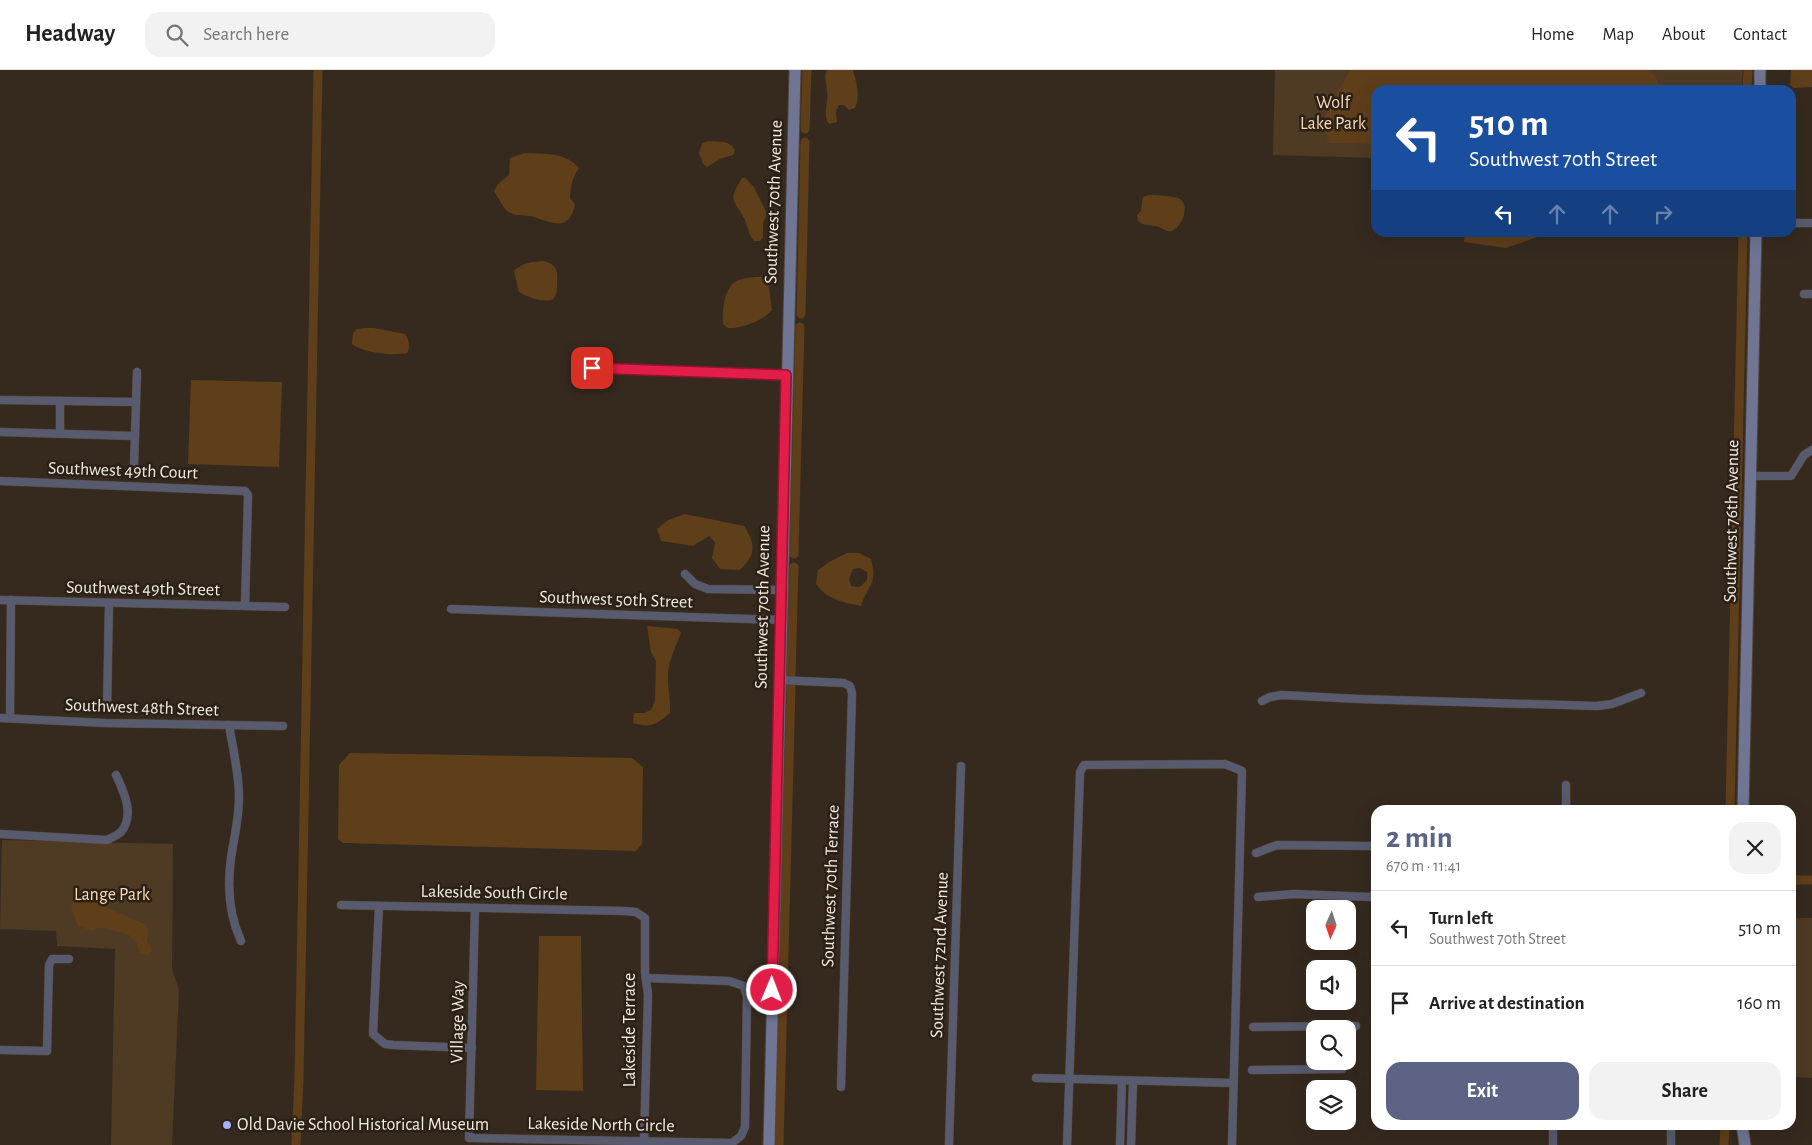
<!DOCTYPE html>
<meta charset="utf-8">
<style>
:root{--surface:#fff;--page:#f2f2f2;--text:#222;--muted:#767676;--line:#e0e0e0;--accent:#5c6384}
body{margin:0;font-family:"Alegreya Sans",sans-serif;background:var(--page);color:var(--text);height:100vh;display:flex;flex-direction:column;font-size:19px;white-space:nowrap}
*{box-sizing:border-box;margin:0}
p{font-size:16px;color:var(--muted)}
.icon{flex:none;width:28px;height:28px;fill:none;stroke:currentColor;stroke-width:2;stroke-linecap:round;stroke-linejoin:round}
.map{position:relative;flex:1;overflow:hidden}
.side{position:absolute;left:1371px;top:735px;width:425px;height:325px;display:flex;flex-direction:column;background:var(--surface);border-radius:15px;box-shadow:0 5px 20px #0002}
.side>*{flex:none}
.guide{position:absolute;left:1371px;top:15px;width:425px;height:152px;border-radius:15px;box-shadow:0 5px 20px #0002;background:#1a4fa0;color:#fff;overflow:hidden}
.needle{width:32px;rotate:183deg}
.controls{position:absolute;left:1306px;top:830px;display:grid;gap:10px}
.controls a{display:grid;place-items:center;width:50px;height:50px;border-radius:10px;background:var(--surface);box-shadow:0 5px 20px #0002;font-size:25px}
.pin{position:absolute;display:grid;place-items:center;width:42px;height:42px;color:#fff;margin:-21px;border-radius:10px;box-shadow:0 2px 8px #0006}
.me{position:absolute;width:55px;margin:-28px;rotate:1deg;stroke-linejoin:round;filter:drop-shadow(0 0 4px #0008)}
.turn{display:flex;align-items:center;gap:18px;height:105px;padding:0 15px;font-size:22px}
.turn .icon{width:65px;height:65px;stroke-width:2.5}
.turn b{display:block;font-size:35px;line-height:42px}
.lanes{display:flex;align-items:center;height:48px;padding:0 15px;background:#0003;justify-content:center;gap:25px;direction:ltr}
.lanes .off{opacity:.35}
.round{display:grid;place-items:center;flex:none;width:52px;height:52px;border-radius:15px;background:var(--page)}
.summary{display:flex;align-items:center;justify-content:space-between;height:85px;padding:0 15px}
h1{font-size:30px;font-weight:700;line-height:38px;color:var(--accent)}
.primary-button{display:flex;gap:10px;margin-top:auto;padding:10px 15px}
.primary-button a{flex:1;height:58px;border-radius:15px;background:var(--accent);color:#fff;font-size:20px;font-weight:700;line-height:58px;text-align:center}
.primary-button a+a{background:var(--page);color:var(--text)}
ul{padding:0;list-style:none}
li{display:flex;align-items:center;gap:15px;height:75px;padding:0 15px;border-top:1px solid var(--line)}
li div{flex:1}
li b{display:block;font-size:19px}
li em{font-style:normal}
header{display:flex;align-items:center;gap:30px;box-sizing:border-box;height:70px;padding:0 25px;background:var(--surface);border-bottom:1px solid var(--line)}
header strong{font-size:24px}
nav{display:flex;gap:28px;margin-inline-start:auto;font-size:18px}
.search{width:350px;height:45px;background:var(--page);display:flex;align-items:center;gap:12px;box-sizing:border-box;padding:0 18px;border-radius:15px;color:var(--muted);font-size:19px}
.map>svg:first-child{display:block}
.green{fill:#4f3a24}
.water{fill:#5f3e1a;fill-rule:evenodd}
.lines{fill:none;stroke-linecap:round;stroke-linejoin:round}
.canal{stroke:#5f3e1a;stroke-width:9}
.street-casing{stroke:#50453a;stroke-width:9}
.secondary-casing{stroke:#50453a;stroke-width:13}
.street{stroke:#585b6e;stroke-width:8}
.secondary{stroke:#6f7593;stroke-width:11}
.route-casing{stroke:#92132f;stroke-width:12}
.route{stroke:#e11d48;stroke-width:9}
.poi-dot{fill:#a4b2fc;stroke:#2c2116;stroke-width:2}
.labels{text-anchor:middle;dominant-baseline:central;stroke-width:5;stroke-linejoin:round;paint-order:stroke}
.park-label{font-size:18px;fill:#fcdab8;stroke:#2c2116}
.street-label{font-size:18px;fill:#f2ebe3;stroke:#2c2116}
.poi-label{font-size:18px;fill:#f2ebe3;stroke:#2c2116;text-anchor:start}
</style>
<header>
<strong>Headway</strong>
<div class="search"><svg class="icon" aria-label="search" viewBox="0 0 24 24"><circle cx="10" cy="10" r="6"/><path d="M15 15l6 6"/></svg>Search here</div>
<nav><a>Home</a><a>Map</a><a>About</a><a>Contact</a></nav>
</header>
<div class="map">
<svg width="1812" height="1075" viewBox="0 0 1812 1075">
<rect width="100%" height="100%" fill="#362a1f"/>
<!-- green -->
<g class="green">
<path d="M 1275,0 L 1743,0 L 1742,20 L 1376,20 L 1376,88 L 1273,85 Z"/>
<path d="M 2,770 L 173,774 L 172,899 L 179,920 L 172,1075 L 111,1075 L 115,879 L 57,876 L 56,861 L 0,859 Z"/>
<path d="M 1791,848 L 1812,848 L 1812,1008 L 1791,1007 Z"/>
</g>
<!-- water -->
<g class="water">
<path d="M 827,0 L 853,0 C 856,12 861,26 855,38 L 849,40 L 844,35 L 839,35 L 836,41 L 837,52 L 829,54 C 822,44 829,32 827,21 C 827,13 823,8 827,0 Z"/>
<path d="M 1350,0 L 1648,0 L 1655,5 L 1661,20 L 1376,20 L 1376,74 L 1329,73 L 1322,51 Z"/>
<path d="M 1791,0 L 1812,0 L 1812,17 L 1793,18 L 1790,14 Z"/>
<path d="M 709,71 C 718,72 730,70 735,80 L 733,85 L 720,89 L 707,97 L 703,94 L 699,83 L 702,73 Z"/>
<path d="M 525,83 C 544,84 566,82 579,98 C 572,107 571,116 570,128 L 575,134 C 569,165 550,151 530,146 C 523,145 513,146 507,141 C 502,136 498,127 494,121 L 498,114 L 509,105 L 510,88 Z"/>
<path d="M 742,108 L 745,108 L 754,117 L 767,144 L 763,153 L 763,168 L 760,171 L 754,171 C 748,164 748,155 744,148 C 733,128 728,131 742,108 Z"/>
<path d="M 1149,125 C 1155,125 1176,126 1180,129 C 1191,136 1181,159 1171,161 C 1166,162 1161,157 1156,156 C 1149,155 1143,156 1138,151 L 1137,145 L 1141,141 L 1143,127 Z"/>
<path d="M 1465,163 L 1465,162 L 1540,163 L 1540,166 L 1506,178 L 1464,172 Z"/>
<path d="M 542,191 C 558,194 558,201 557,215 C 557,221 557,225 552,230 C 541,232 529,228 519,222 L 514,201 C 522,193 531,192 542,191 Z"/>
<path d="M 755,207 L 765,207 L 768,210 L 772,240 C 764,250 741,259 728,258 L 723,254 C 722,241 724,215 739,210 C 743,208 750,208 755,207 Z"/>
<path d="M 364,258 L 374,258 L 405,264 C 409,270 411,276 407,283 C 394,286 363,283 352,274 L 353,263 L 357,259 Z"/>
<path d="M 191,310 L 282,312 L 279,397 L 188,394 Z"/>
<path d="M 685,444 L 744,456 C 756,474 756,485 740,500 L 720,499 L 712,488 L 715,472 L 709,466 L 693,476 L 661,471 L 657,459 L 668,450 Z"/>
<path d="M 847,483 L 859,483 L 871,489 C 878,513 868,515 861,536 C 842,532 828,530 816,514 L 818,500 L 829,492 ZM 860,498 L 867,502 L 867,510 L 860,517 L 851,516 L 849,509 L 853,499 Z"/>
<path d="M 647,556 L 678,559 L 681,563 C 676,576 670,588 668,602 C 667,616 671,629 670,643 C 659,653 649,659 633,653 L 634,643 L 644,643 L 651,640 L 655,631 L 656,591 L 651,582 Z"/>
<path d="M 350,683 L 632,688 L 643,697 L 642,774 L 636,781 L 343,773 L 338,769 L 339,695 Z"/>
<path d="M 82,826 L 89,828 L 98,834 L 145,854 L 148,860 L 147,872 L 151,875 L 152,881 L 148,885 L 141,884 L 139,882 L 137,873 L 134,871 L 129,865 C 125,864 103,857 101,858 C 97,858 96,859 93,861 L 78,856 L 71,839 L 73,832 Z"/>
<path d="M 539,866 L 581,866 L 583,1021 L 536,1020 Z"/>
</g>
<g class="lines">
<!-- canal -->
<g class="canal">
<path d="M 1747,20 L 1748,0"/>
<path d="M 805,59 L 807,0"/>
<path d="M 801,244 L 805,72"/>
<path d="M 794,484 L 800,257"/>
<path d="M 791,604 L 794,497"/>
<path d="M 1730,740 L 1743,162"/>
<path d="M 1791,810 L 1812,810"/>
<path d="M 296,1075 L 299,1008 L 318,0"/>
<path d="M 779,1075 L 791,617"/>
<path d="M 1724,1075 L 1725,1055"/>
</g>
<defs>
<g id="street">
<path d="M 1791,153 L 1812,153"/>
<path d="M 1804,224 L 1812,224"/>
<path d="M 592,298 L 787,305"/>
<path d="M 0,330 L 136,332"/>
<path d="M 0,362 L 135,366"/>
<path d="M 60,363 L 60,331"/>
<path d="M 134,396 L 137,302"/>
<path d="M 1750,406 L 1791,406 L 1804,385 L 1812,380"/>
<path d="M 0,411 L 245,421 L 248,425 L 245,536"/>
<path d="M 685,504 L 695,514 L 708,519 L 781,520"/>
<path d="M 0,530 L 285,537"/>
<path d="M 451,539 L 781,550"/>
<path d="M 779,610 L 844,613 L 850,616 L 852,623 L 841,1017"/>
<path d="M 1262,631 L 1270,627 L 1281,625 L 1359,629 L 1597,636 L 1612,634 L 1641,623"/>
<path d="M 107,639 L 109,533"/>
<path d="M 0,648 L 105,653 L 283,656"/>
<path d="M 10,648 L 11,530"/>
<path d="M 229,655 C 233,679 239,703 239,727 C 239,748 234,768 231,788 C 227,817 229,845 241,871"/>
<path d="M 1566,740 L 1566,715"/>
<path d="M 0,764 L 107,770 C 111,768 118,765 121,762 C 135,745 124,722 116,705"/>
<path d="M 1256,783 L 1277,775 L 1372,776 L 1376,781"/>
<path d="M 1258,827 L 1294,824 L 1372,827 L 1375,822 L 1376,791"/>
<path d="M 341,835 L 624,841 L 636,842 L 645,848 L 645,903 L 648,924 L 644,1071"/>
<path d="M 379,836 L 373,964 L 385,974 L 393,975 L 472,978"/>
<path d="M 475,838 L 469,1068 L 732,1073 L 741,1066 L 745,1057 L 747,927 L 744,916 L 729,911 L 646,908"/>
<path d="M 1253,957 L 1356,956"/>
<path d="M 0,980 L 47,981 L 49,895 L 52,889 L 69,889"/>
<path d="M 1252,1000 L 1342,999"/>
<path d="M 1036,1008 L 1233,1013"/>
<path d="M 949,1075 L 961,696"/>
<path d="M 1067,1075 L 1080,702 L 1084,695 L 1225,694 L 1242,701 L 1232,1075"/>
<path d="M 1120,1075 L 1122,1011"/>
<path d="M 1131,1075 L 1133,1011"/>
<path d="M 1553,1075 L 1553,1055"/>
<path d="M 1671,1075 L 1671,1055"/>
</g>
<g id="secondary">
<path d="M 1760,20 L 1760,0"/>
<path d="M 1743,740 L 1756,162"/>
<path d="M 1742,1055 L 1745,1075"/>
<path d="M 769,1075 L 795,0"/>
</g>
</defs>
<!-- street casing -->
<use href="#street" class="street-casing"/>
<!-- secondary casing -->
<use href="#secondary" class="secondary-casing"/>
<!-- street -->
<use href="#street" class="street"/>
<!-- secondary -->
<use href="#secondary" class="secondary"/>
</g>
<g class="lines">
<defs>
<path id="route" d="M 592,298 L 786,305 L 772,920"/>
</defs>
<!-- route casing -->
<use href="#route" class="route-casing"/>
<!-- route -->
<use href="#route" class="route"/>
</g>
<!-- markers -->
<circle class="poi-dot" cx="227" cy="1055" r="5"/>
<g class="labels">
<!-- park labels -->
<g class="park-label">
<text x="1333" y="33">Wolf<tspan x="1333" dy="21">Lake Park</tspan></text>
<text x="112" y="825">Lange Park</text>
</g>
<!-- street labels -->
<g class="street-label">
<text transform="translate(774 132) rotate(-88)">Southwest 70th Avenue</text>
<text transform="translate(123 401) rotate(2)">Southwest 49th Court</text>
<text transform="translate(1732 451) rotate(-89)">Southwest 76th Avenue</text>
<text transform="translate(143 519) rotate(1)">Southwest 49th Street</text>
<text transform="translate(616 530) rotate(2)">Southwest 50th Street</text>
<text transform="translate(763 537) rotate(-89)">Southwest 70th Avenue</text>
<text transform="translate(142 638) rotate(2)">Southwest 48th Street</text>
<text transform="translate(831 816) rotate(-88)">Southwest 70th Terrace</text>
<text transform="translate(494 823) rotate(1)">Lakeside South Circle</text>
<text transform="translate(940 885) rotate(-88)">Southwest 72nd Avenue</text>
<text transform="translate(458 952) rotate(-89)">Village Way</text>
<text transform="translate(630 960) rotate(-90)">Lakeside Terrace</text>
<text transform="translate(601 1055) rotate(1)">Lakeside North Circle</text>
</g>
<!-- poi labels -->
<g class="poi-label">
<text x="237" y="1055">Old Davie School Historical Museum</text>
</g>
</g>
</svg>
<div class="controls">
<a><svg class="needle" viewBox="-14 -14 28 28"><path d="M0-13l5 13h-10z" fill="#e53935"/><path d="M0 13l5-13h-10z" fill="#767676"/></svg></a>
<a><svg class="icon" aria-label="sound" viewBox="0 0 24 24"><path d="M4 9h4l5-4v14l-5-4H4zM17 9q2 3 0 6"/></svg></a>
<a><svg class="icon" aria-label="search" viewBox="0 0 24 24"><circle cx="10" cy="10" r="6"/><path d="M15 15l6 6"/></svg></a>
<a><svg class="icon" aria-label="layers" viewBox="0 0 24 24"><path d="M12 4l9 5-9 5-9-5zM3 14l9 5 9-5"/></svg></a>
</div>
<div class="pin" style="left:592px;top:298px;background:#d93025"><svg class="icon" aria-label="arrive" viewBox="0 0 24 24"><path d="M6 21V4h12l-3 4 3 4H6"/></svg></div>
<svg class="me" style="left:772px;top:920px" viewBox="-20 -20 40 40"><circle r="17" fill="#e11d48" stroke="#fff" stroke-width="3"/><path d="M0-11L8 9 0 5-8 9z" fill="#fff"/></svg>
<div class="guide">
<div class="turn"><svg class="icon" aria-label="left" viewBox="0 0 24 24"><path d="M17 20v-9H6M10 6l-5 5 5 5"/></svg><div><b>510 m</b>Southwest 70th Street</div></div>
<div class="lanes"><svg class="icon" aria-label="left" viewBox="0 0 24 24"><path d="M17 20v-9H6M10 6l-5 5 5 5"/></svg><svg class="icon off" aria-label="ahead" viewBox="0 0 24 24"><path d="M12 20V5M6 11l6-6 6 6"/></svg><svg class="icon off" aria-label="ahead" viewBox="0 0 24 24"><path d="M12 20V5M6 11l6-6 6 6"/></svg><svg class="icon off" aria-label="right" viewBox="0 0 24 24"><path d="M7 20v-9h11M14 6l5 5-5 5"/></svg></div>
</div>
<section class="side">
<div class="summary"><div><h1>2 min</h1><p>670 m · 11:41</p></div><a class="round"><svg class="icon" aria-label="close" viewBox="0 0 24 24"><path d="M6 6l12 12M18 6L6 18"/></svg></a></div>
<ul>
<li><svg class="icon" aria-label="left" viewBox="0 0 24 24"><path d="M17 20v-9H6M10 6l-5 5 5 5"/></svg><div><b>Turn left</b><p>Southwest 70th Street</p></div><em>510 m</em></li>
<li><svg class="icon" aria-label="arrive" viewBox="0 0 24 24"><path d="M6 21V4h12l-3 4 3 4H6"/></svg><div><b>Arrive at destination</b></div><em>160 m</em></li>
</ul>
<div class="primary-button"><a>Exit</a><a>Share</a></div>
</section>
</div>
